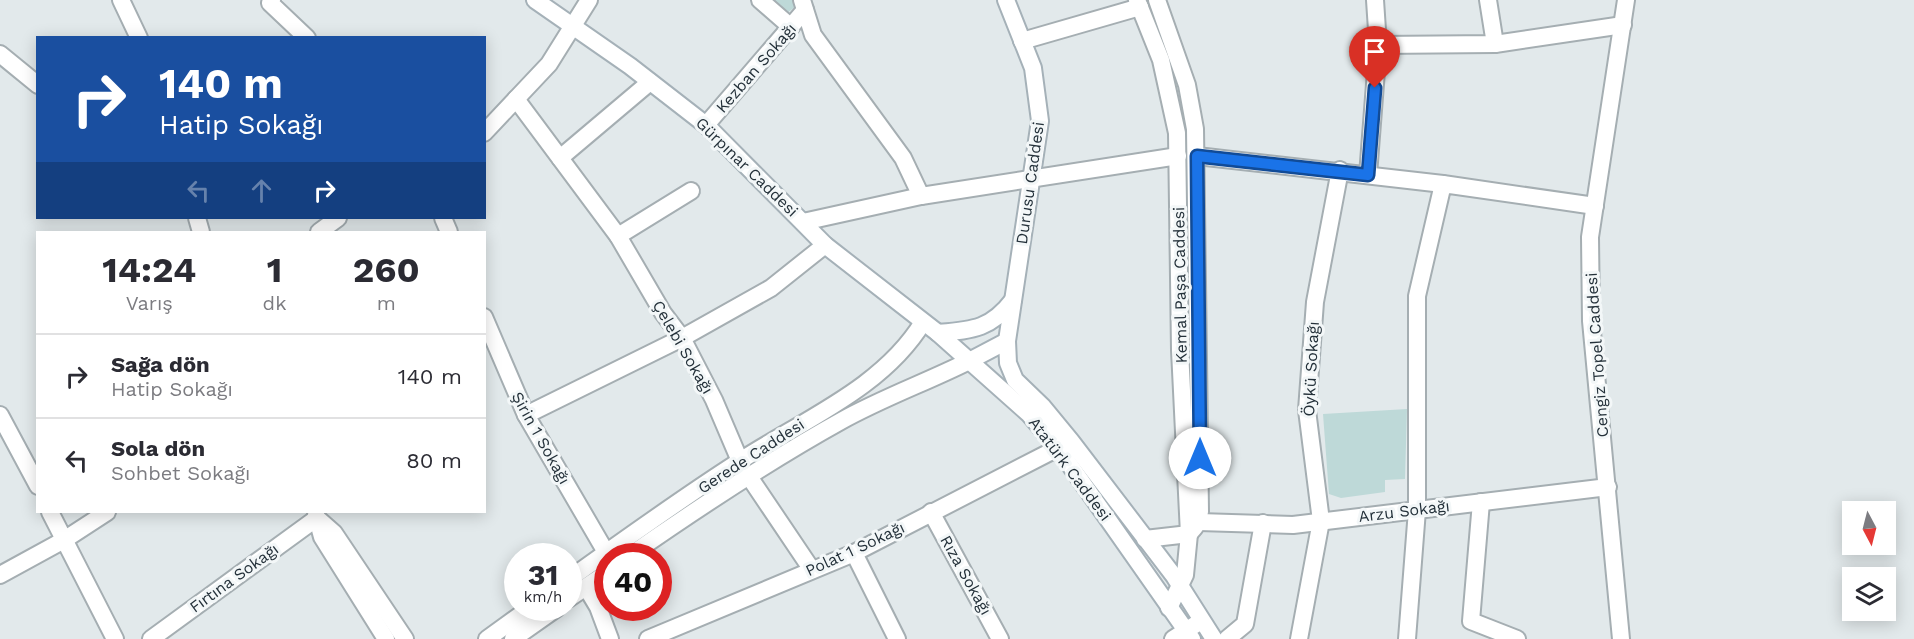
<!DOCTYPE html>
<html lang="tr">
<meta charset="utf-8">
<style>
:root{--surface:#fff;--page:#f7f7f7;--text:#2b2b33;--muted:#7c7c81;--line:#e1e1e2}
body{margin:0;font-family:"Work Sans",sans-serif;background:var(--page);color:var(--text);height:100vh;display:flex;flex-direction:column;font-size:22px;white-space:nowrap}
*{box-sizing:border-box;margin:0}
p{font-size:20px;color:var(--muted)}
.icon{flex:none;width:33px;height:33px;fill:none;stroke:currentColor;stroke-width:2;stroke-linecap:round;stroke-linejoin:round}
.map{position:relative;flex:1;overflow:hidden}
.side{position:absolute;left:36px;top:231px;width:450px;height:282px;display:flex;flex-direction:column;background:var(--surface);border-radius:0px;box-shadow:0 3px 15px #0003}
.side>*{flex:none}
.hud{position:absolute;left:36px;top:36px;width:450px;height:183px;border-radius:0px;box-shadow:0 3px 15px #0003;background:#1a4fa0;color:#fff;overflow:hidden}
.needle{width:39px;rotate:173deg}
.tools{position:absolute;left:1842px;top:501px;display:grid;gap:12px}
.tools a{display:grid;place-items:center;width:54px;height:54px;border-radius:0px;background:var(--surface);box-shadow:0 3px 15px #0003;font-size:30px}
.speed{position:absolute;left:504px;top:543px;display:flex;gap:12px;font-size:30px;font-weight:700;text-align:center}
.speed>*{display:grid;place-content:center;width:78px;height:78px;border-radius:50%;background:var(--surface);box-shadow:0 3px 15px #0003;line-height:1}
.speed small{font-size:15px;font-weight:400}
.speed .limit{border:9px solid #d22;background:#fff;color:#111}
.pin{position:absolute;display:grid;place-items:center;width:51px;height:51px;color:#fff;margin:-62px -26px;border-radius:50% 50% 50% 0;rotate:-45deg;box-shadow:0 0 6px #0007}
.pin .icon{rotate:45deg}
.me{position:absolute;width:66px;margin:-33px;rotate:0deg;stroke-linejoin:round;filter:drop-shadow(0 0 4px #0008)}
.turn{display:flex;align-items:center;gap:21px;height:126px;padding:0 24px;font-size:27px}
.turn .icon{width:78px;height:78px;stroke-width:2.5}
.turn b{display:block;font-size:42px;line-height:51px}
.lanes{display:flex;align-items:center;height:57px;padding:0 24px;background:#0003;justify-content:center;gap:30px;direction:ltr}
.lanes .off{opacity:.35}
.eta{display:flex;justify-content:space-evenly;align-items:center;height:102px;text-align:center}
.eta b{font-size:36px;font-weight:700;line-height:42px}
ul{padding:0;list-style:none}
li{display:flex;align-items:center;gap:18px;height:84px;padding:0 24px;border-top:2px solid var(--line)}
li div{flex:1}
li b{display:block;font-size:22px}
li em{font-style:normal}
.map>svg:first-child{display:block}
.green{fill:#bed9d8}
.lines{fill:none;stroke-linecap:round;stroke-linejoin:round}
.minor-casing{stroke:#a5aeb2;stroke-width:20}
.tertiary-casing{stroke:#a5aeb2;stroke-width:20}
.secondary-casing{stroke:#a5b1b8;stroke-width:20}
.minor{stroke:#fff;stroke-width:16}
.tertiary{stroke:#fff;stroke-width:16}
.secondary{stroke:#fff;stroke-width:16}
.route-casing{stroke:#114b97;stroke-width:15}
.route{stroke:#1a73e8;stroke-width:10}
.labels{text-anchor:middle;dominant-baseline:central;stroke-width:6;stroke-linejoin:round;paint-order:stroke}
.street-label{font-size:16px;fill:#24313a;stroke:#f3f7f8}
</style>
<div class="map">
<svg width="1914" height="639" viewBox="0 0 1914 639">
<rect width="100%" height="100%" fill="#e2e9eb"/>
<!-- green -->
<g class="green">
<path d="M 772,0 L 799,0 L 800,3 L 786,14 Z"/>
<path d="M 1407,409 L 1405,479 L 1385,480 L 1385,492 L 1341,498 L 1329,494 L 1323,414 Z"/>
</g>
<g class="lines">
<defs>
<g id="minor">
<path d="M 272,0 L 270,3 L 307,38"/>
<path d="M 760,0 L 791,27"/>
<path d="M 802,0 L 813,35 L 903,158 L 921,196"/>
<path d="M 1488,0 L 1495,44"/>
<path d="M 1022,41 L 1140,7"/>
<path d="M 1378,45 L 1495,44 L 1623,25"/>
<path d="M 0,54 L 38,85"/>
<path d="M 516,99 L 618,236 L 663,313 L 682,338 L 714,400 L 740,461"/>
<path d="M 706,125 L 805,10"/>
<path d="M 484,133 L 549,64 L 589,0"/>
<path d="M 1197,156 L 1443,184"/>
<path d="M 560,158 L 650,82"/>
<path d="M 1368,175 L 1378,45 L 1375,0"/>
<path d="M 443,218 L 449,232"/>
<path d="M 803,222 L 921,196 L 1178,156"/>
<path d="M 319,232 L 338,218"/>
<path d="M 618,236 L 691,191"/>
<path d="M 484,317 L 526,415 L 607,554"/>
<path d="M 0,415 L 38,486"/>
<path d="M 526,415 L 682,338 L 771,288 L 825,245"/>
<path d="M 748,475 L 812,570"/>
<path d="M 1481,502 L 1471,621 L 1517,639"/>
<path d="M 50,512 L 115,639"/>
<path d="M 931,512 L 1000,639"/>
<path d="M 1199,522 L 1293,525 L 1608,487"/>
<path d="M 854,553 L 897,639"/>
<path d="M 0,575 L 64,540 L 107,512"/>
<path d="M 586,587 L 598,607 L 610,639"/>
<path d="M 151,639 L 317,518"/>
<path d="M 648,639 L 854,553 L 1058,448"/>
<path d="M 1227,639 L 1245,624 L 1263,523"/>
<path d="M 1299,639 L 1321,521 L 1307,410 L 1315,302 L 1340,170"/>
<path d="M 1407,639 L 1417,510 L 1417,296 L 1443,184 L 1595,206"/>
</g>
<g id="tertiary">
<path d="M 121,0 L 139,38"/>
<path d="M 1137,0 L 1161,60 L 1177,133 L 1180,350 L 1189,534 L 1185,575 L 1169,608"/>
<path d="M 1157,0 L 1187,85 L 1195,129 L 1200,512"/>
<path d="M 197,218 L 201,232"/>
<path d="M 316,515 L 322,537 L 386,639"/>
<path d="M 317,518 L 334,533 L 405,639"/>
<path d="M 1145,539 L 1189,534 L 1195,527"/>
<path d="M 629,556 C 698,508 767,462 841,421 C 882,398 927,382 969,361"/>
<path d="M 568,580 C 625,539 682,498 740,461 C 803,420 883,388 923,322"/>
<path d="M 568,599 L 608,572"/>
<path d="M 487,639 L 530,608"/>
<path d="M 513,639 L 557,608"/>
<path d="M 1173,639 L 1201,621"/>
<path d="M 1621,639 L 1591,321 L 1590,237 L 1626,0"/>
</g>
<g id="secondary">
<path d="M 535,0 L 630,66 L 706,125 L 825,245 L 938,333 L 1029,414 L 1058,448 L 1192,639"/>
<path d="M 1006,0 L 1033,68 L 1040,121 L 1007,341 L 1008,363 L 1015,380 L 1043,407 L 1071,441 L 1174,576 L 1214,639"/>
<path d="M 938,333 C 973,330 991,329 1013,300"/>
<path d="M 969,361 L 1007,341"/>
</g>
</defs>
<!-- minor casing -->
<use href="#minor" class="minor-casing"/>
<!-- tertiary casing -->
<use href="#tertiary" class="tertiary-casing"/>
<!-- secondary casing -->
<use href="#secondary" class="secondary-casing"/>
<!-- minor -->
<use href="#minor" class="minor"/>
<!-- tertiary -->
<use href="#tertiary" class="tertiary"/>
<!-- secondary -->
<use href="#secondary" class="secondary"/>
</g>
<g class="lines">
<defs>
<path id="route" d="M 1200,458 L 1197,156 L 1368,175 L 1375,88"/>
</defs>
<!-- route casing -->
<use href="#route" class="route-casing"/>
<!-- route -->
<use href="#route" class="route"/>
</g>
<g class="labels">
<!-- street labels -->
<g class="street-label">
<text transform="translate(756 68) rotate(-49)">Kezban Sokağı</text>
<text transform="translate(747 167) rotate(44)">Gürpınar Caddesi</text>
<text transform="translate(1030 183) rotate(-82)">Durusu Caddesi</text>
<text transform="translate(1180 285) rotate(-91)">Kemal Paşa Caddesi</text>
<text transform="translate(683 347) rotate(60)">Çelebi Sokağı</text>
<text transform="translate(1597 355) rotate(-94)">Cengiz Topel Caddesi</text>
<text transform="translate(1311 369) rotate(-87)">Öykü Sokağı</text>
<text transform="translate(541 438) rotate(61)">Şirin 1 Sokağı</text>
<text transform="translate(751 456) rotate(-33)">Gerede Caddesi</text>
<text transform="translate(1070 469) rotate(53)">Atatürk Caddesi</text>
<text transform="translate(1404 511) rotate(-7)">Arzu Sokağı</text>
<text transform="translate(855 549) rotate(-25)">Polat 1 Sokağı</text>
<text transform="translate(966 575) rotate(61)">Rıza Sokağı</text>
<text transform="translate(234 578) rotate(-36)">Fırtına Sokağı</text>
</g>
</g>
</svg>
<div class="tools">
<a><svg class="needle" viewBox="-14 -14 28 28"><path d="M0-13l5 13h-10z" fill="#e53935"/><path d="M0 13l5-13h-10z" fill="#7c7c81"/></svg></a>
<a><svg class="icon" aria-label="layers" viewBox="0 0 24 24"><path d="M12 4l9 5-9 5-9-5zM3 14l9 5 9-5"/></svg></a>
</div>
<div class="speed"><div>31<small>km/h</small></div><div class="limit">40</div></div>
<div class="pin" style="left:1375px;top:88px;background:#d93025"><svg class="icon" aria-label="arrive" viewBox="0 0 24 24"><path d="M6 21V4h12l-3 4 3 4H6"/></svg></div>
<svg class="me" style="left:1200px;top:458px" viewBox="-20 -20 40 40"><circle r="19" fill="#fff"/><path d="M0-13L10 11 0 6-10 11z" fill="#1a73e8"/></svg>
<div class="hud">
<div class="turn"><svg class="icon" aria-label="right" viewBox="0 0 24 24"><path d="M7 20v-9h11M14 6l5 5-5 5"/></svg><div><b>140 m</b>Hatip Sokağı</div></div>
<div class="lanes"><svg class="icon off" aria-label="left" viewBox="0 0 24 24"><path d="M17 20v-9H6M10 6l-5 5 5 5"/></svg><svg class="icon off" aria-label="ahead" viewBox="0 0 24 24"><path d="M12 20V5M6 11l6-6 6 6"/></svg><svg class="icon" aria-label="right" viewBox="0 0 24 24"><path d="M7 20v-9h11M14 6l5 5-5 5"/></svg></div>
</div>
<section class="side">
<div class="eta">
<div><b>14:24</b><p>Varış</p></div>
<div><b>1</b><p>dk</p></div>
<div><b>260</b><p>m</p></div>
</div>
<ul>
<li><svg class="icon" aria-label="right" viewBox="0 0 24 24"><path d="M7 20v-9h11M14 6l5 5-5 5"/></svg><div><b>Sağa dön</b><p>Hatip Sokağı</p></div><em>140 m</em></li>
<li><svg class="icon" aria-label="left" viewBox="0 0 24 24"><path d="M17 20v-9H6M10 6l-5 5 5 5"/></svg><div><b>Sola dön</b><p>Sohbet Sokağı</p></div><em>80 m</em></li>
</ul>
</section>
</div>
